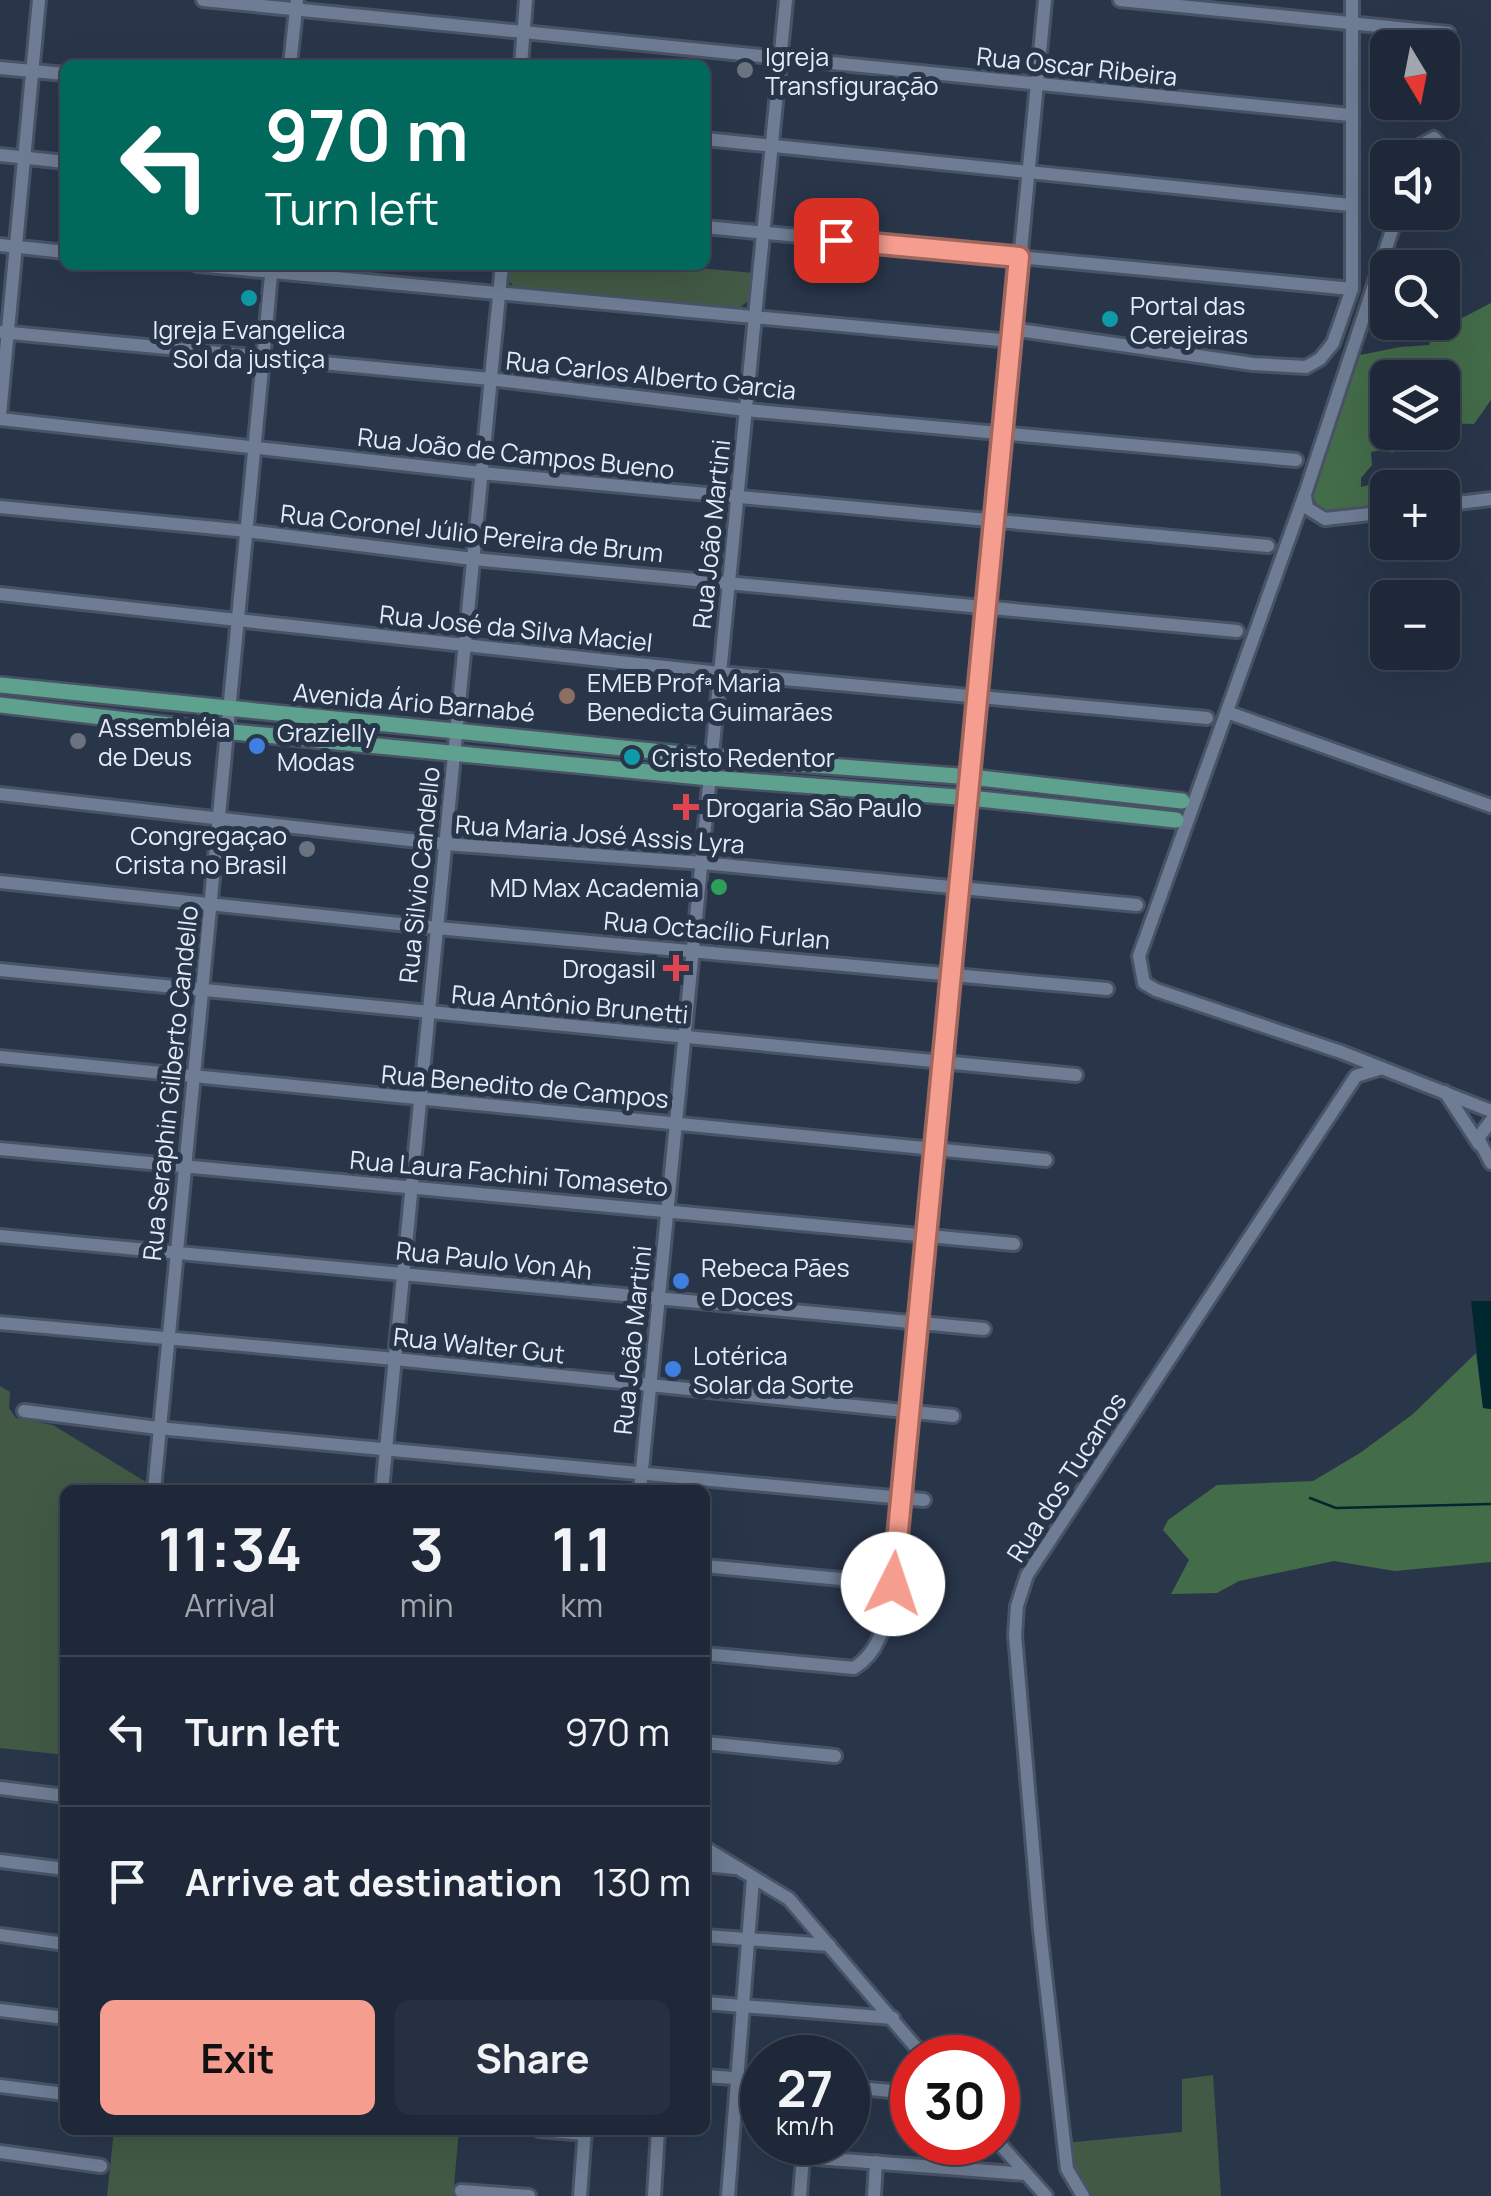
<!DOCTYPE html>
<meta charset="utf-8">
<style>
:root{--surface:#1f2838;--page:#273040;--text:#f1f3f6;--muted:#a1a6ae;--line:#3c4453;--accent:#f59d8f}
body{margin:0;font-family:Manrope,sans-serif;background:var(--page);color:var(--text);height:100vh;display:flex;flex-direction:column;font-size:38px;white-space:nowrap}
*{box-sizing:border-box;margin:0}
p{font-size:32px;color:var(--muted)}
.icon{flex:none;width:55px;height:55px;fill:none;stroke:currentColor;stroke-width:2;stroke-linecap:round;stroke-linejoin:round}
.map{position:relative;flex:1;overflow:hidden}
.sheet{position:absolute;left:60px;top:1485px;width:650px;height:650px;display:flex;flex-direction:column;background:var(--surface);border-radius:15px;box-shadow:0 10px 40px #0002,0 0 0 2px var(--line)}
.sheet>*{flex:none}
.top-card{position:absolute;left:60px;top:60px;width:650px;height:210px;border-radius:15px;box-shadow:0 10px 40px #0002,0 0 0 2px var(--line);background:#00695c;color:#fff;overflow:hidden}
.needle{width:65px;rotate:170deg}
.controls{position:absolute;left:1370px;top:30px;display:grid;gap:20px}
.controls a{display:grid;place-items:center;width:90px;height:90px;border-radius:15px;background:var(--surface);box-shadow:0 10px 40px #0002,0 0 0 2px var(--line);font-size:50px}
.speed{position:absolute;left:740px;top:2035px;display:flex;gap:20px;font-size:50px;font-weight:700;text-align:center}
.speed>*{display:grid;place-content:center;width:130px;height:130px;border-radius:50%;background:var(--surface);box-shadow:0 10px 40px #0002,0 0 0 2px var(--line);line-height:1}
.speed small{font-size:25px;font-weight:400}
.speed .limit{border:15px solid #d22;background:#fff;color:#111}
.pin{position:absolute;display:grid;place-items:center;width:85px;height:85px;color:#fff;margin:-42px;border-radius:20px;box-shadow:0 5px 15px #0006}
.me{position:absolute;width:110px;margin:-55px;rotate:4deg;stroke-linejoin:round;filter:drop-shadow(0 0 8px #0008)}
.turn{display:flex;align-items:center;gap:35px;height:210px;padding:0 40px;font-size:45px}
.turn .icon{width:130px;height:130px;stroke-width:2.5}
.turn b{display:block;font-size:70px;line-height:85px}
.eta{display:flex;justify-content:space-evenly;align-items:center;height:170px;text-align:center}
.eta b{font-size:60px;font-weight:700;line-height:70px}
.button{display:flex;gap:20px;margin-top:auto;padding:20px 40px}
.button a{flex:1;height:115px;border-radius:15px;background:var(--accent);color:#111;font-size:40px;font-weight:700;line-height:115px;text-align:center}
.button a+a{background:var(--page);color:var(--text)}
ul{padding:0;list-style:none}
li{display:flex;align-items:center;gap:30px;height:150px;padding:0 40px;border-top:2px solid var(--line)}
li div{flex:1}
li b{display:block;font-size:38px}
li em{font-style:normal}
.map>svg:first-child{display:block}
.green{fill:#425a45}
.forest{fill:#436c49}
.water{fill:#01282e}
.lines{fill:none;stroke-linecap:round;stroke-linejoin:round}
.stream{stroke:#01282e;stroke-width:2.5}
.minor-casing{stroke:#495365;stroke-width:18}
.major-casing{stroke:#495365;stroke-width:20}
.minor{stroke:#6e7d94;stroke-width:12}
.major{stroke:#5ea18f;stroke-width:15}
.route-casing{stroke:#9f665d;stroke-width:25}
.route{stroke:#f59d8f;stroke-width:18}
.worship-dot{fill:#6b7280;stroke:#29364a;stroke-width:4}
.culture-dot{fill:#0f9aa8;stroke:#29364a;stroke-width:4}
.education-dot{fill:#8d6e63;stroke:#29364a;stroke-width:4}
.shop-dot{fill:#3f7fe0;stroke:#29364a;stroke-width:4}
.health-dot{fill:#e0444e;stroke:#29364a;stroke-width:4}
.leisure-dot{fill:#2e9e5b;stroke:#29364a;stroke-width:4}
.labels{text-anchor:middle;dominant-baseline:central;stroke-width:10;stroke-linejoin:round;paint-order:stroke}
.poi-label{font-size:25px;fill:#e4ecfa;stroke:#29364a;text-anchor:start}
.street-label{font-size:25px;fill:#e4ecfa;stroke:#29364a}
</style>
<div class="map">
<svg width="1491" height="2196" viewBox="0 0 1491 2196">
<rect width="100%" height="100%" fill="#29364a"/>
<!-- green -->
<g class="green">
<path d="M 505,265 L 666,265 L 754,273 L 749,300 L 738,309 L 517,289 L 505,278 Z"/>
<path d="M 0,1386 L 10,1392 L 9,1408 L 16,1418 L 53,1425 L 146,1482 L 147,1490 L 65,1490 L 65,1755 L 0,1748 Z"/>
<path d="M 1213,2075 L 1221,2196 L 1083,2196 L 1064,2143 L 1182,2132 L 1182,2079 Z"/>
<path d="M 114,2130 L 459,2130 L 453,2196 L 107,2196 Z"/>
</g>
<!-- forest -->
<g class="forest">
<path d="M 1491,303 L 1491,400 L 1474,424 L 1443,423 L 1442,378 L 1388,378 L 1388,432 L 1394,433 L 1399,442 L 1393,453 L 1382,450 L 1371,452 L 1372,465 L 1361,478 L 1361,487 L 1392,479 L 1412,480 L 1407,487 L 1388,488 L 1387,504 L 1342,512 L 1321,512 L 1310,491 L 1338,408 L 1360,355 L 1400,347 L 1429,345 L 1433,333 Z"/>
<path d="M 1476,1353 L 1483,1408 L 1491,1409 L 1491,1562 L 1395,1571 L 1334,1561 L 1239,1581 L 1217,1593 L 1171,1594 L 1189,1560 L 1163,1530 L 1168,1520 L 1217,1485 L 1313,1481 L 1360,1453 L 1413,1414 Z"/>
</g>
<!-- water -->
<path class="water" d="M 1471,1301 L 1491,1301 L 1491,1409 L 1483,1408 Z"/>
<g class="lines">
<!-- stream -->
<path class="stream" d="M 1310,1498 L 1336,1508 L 1491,1504"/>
<defs>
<g id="minor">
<path d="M 203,0 L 1350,115"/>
<path d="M 1120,0 L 1448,33"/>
<path d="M 290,65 L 297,0"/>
<path d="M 521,65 L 526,0"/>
<path d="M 0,68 L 65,74"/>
<path d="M 705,139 L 1350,205"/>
<path d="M 0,155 L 65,162"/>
<path d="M 1416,158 L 1421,145 L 1434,138 L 1438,142 L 1434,158"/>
<path d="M 1398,212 L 1306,491 L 1139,956 L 1144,983 L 1156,990 L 1341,1052 L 1491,1111"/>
<path d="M 705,227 L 1352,289"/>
<path d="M 0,245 L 65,252"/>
<path d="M 197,265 L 1011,341"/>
<path d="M 1012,329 L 1253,364 L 1306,367 L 1320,359 L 1333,343 L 1352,289 L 1352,0"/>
<path d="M 0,332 L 490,379 L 746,410 L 1296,460"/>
<path d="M 0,415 L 39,0"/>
<path d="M 0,419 L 481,473 L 1268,546"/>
<path d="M 1305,496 L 1307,508 L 1325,519 L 1388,512"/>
<path d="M 1442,505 L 1491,499"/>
<path d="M 0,507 L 247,531 L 473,559 L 1237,631"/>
<path d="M 0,594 L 720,673 L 1207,718"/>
<path d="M 1227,712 L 1491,806"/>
<path d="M 0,794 L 445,844 L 703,863 L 1137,905"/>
<path d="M 0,882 L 437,928 L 1107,989"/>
<path d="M 0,970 L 1076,1075"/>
<path d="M 0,1057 L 1046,1160"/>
<path d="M 1445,1092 L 1479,1144"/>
<path d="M 1491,1121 L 1478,1138 L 1491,1163"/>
<path d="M 0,1149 L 1014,1244"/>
<path d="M 0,1236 L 984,1329"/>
<path d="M 0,1323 L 395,1359 L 953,1416"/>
<path d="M 24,1411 L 158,1428 L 924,1500"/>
<path d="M 154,1490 L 272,265"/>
<path d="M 382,1490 L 502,265"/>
<path d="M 640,1490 L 786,0"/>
<path d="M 705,1566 L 893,1584"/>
<path d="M 705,1654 L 854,1668 C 884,1649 885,1617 893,1584 L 1045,0"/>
<path d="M 705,1743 L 835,1756"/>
<path d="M 0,1788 L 65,1796"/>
<path d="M 705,1848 L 789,1899 L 925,2058"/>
<path d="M 0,1861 L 65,1869"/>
<path d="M 705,1865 L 735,1868"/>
<path d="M 0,1935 L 65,1944"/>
<path d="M 705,1936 L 829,1945"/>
<path d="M 705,2003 L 893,2018"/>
<path d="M 0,2010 L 65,2018"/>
<path d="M 705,2076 L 762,2080"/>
<path d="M 0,2086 L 65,2094"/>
<path d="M 848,2087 L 912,2093"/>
<path d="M 539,2130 L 585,2134"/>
<path d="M 998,2142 L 1046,2196"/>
<path d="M 0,2152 L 101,2166"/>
<path d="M 803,2157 L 1026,2174"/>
<path d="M 461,2191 L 529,2196"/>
<path d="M 580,2196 L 585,2130"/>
<path d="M 654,2196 L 658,2130"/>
<path d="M 728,2196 L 753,1878"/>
<path d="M 800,2196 L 804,2142"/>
<path d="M 874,2196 L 876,2162"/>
<path d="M 1083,2196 L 1067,2169 L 1040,1930 L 1015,1635 L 1017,1606 L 1027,1575 L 1356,1076 L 1382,1068"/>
</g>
<g id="major">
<path d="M 0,685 L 712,757 L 971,777 L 1182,801"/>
<path d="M 0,705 L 212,730 L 710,778 L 970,798 L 1176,820"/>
</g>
</defs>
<!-- minor casing -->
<use href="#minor" class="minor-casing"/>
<!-- major casing -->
<use href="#major" class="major-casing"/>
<!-- minor -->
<use href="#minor" class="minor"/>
<!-- major -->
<use href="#major" class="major"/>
</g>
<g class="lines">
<defs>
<path id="route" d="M 836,240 L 1019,257 L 893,1584"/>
</defs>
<!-- route casing -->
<use href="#route" class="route-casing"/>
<!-- route -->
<use href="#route" class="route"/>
</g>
<!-- markers -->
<g class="worship-dot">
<circle cx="745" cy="70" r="10"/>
<circle cx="78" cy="741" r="10"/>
<circle cx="307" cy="849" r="10"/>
</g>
<g class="culture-dot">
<circle cx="249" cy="298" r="10"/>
<circle cx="1110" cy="319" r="10"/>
<circle cx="632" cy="757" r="10"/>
</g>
<circle class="education-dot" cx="567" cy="696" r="10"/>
<g class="shop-dot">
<circle cx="257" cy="746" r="10"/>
<circle cx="681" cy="1281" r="10"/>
<circle cx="673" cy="1369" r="10"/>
</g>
<g class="health-dot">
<path d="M681 792h10v10h10v10h-10v10h-10v-10h-10v-10h10z"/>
<path d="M671 953h10v10h10v10h-10v10h-10v-10h-10v-10h10z"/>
</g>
<circle class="leisure-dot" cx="719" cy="887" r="10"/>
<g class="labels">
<!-- poi labels -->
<g class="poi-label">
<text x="765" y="56">Igreja<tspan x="765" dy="29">Transfiguração</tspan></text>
<text x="1130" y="305">Portal das<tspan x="1130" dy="29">Cerejeiras</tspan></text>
<text x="249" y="329" text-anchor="middle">Igreja Evangelica<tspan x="249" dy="29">Sol da justiça</tspan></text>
<text x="587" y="682">EMEB Profª Maria<tspan x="587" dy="29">Benedicta Guimarães</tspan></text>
<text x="98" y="727">Assembléia<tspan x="98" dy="29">de Deus</tspan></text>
<text x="277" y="732">Grazielly<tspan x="277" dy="29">Modas</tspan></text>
<text x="652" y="757">Cristo Redentor</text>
<text x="706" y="807">Drogaria São Paulo</text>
<text x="287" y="835" text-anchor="end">Congregaçao<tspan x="287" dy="29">Crista no Brasil</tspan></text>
<text x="699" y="887" text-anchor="end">MD Max Academia</text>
<text x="656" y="968" text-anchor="end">Drogasil</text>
<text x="701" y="1267">Rebeca Pães<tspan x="701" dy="29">e Doces</tspan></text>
<text x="693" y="1355">Lotérica<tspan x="693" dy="29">Solar da Sorte</tspan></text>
</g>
<!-- street labels -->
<g class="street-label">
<text transform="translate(1077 66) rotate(6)">Rua Oscar Ribeira</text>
<text transform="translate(651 375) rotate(6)">Rua Carlos Alberto Garcia</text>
<text transform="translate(516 453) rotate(6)">Rua João de Campos Bueno</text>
<text transform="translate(472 533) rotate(6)">Rua Coronel Júlio Pereira de Brum</text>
<text transform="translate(711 534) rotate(-84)">Rua João Martini</text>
<text transform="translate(516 628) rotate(6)">Rua José da Silva Maciel</text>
<text transform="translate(414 702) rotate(5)">Avenida Ário Barnabé</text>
<text transform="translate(600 834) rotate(4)">Rua Maria José Assis Lyra</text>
<text transform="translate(419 875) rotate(-84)">Rua Silvio Candello</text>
<text transform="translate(717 930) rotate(5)">Rua Octacílio Furlan</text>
<text transform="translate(570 1004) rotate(5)">Rua Antônio Brunetti</text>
<text transform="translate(170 1083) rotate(-84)">Rua Seraphin Gilberto Candello</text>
<text transform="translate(525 1086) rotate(5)">Rua Benedito de Campos</text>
<text transform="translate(509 1173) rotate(5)">Rua Laura Fachini Tomaseto</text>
<text transform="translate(494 1260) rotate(6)">Rua Paulo Von Ah</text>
<text transform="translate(632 1340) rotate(-84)">Rua João Martini</text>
<text transform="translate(479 1345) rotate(6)">Rua Walter Gut</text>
<text transform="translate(1066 1477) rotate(-57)">Rua dos Tucanos</text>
</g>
</g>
</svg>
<div class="controls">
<a><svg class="needle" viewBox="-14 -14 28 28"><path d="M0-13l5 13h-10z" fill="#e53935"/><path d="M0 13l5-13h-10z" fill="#a1a6ae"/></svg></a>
<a><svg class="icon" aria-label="sound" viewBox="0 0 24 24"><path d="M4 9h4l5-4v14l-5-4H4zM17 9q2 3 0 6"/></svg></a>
<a><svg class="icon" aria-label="search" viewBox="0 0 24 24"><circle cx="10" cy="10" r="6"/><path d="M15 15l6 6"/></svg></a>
<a><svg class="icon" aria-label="layers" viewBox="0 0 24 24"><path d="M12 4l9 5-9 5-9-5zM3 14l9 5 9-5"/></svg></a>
<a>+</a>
<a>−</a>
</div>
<div class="speed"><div>27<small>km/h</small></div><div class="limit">30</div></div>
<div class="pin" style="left:836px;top:240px;background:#d93025"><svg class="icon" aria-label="arrive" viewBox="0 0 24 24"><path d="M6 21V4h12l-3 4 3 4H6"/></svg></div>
<svg class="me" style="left:893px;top:1584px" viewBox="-20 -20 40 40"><circle r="19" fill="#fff"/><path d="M0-13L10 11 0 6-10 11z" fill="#f59d8f"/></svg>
<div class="top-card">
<div class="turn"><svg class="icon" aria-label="left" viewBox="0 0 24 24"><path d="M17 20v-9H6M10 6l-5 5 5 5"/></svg><div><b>970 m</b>Turn left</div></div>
</div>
<section class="sheet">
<div class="eta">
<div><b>11:34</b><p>Arrival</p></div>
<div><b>3</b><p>min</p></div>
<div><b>1.1</b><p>km</p></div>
</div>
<ul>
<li><svg class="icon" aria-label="left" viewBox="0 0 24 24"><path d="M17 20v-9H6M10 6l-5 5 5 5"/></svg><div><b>Turn left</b></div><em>970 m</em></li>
<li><svg class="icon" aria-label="arrive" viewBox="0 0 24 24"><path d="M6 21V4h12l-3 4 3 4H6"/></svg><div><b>Arrive at destination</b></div><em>130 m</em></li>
</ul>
<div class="button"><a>Exit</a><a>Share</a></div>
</section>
</div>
